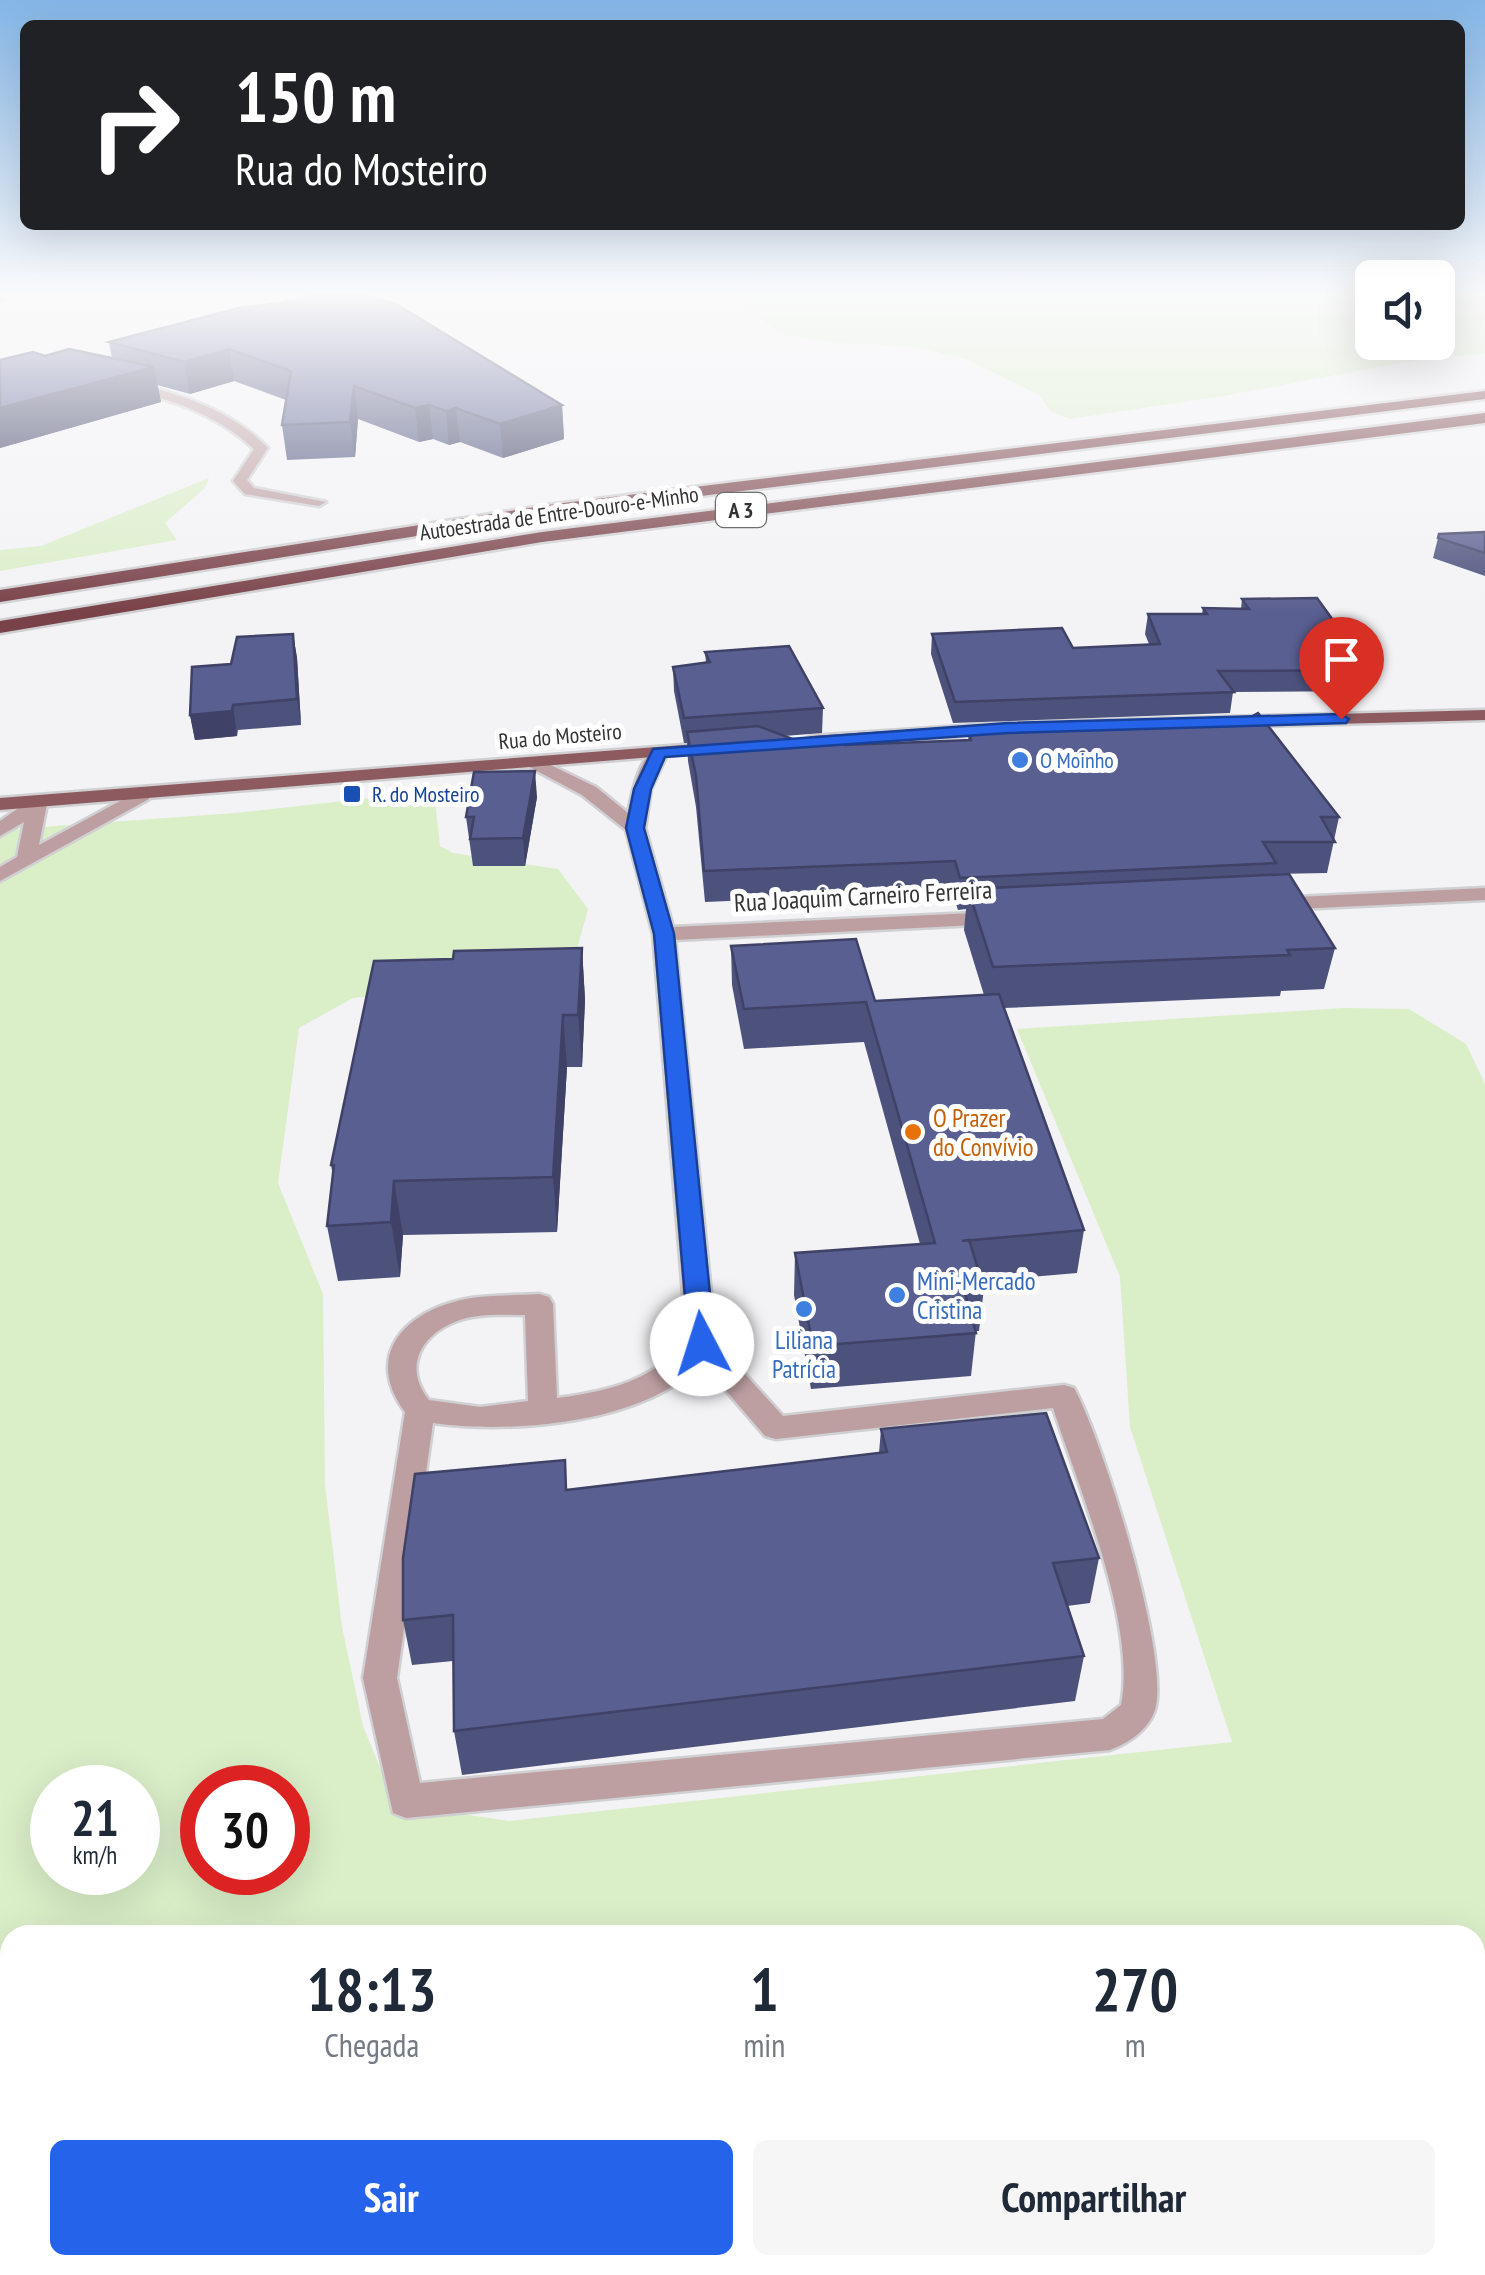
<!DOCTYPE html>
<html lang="pt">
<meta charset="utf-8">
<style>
:root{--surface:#fff;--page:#f6f6f7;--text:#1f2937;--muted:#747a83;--accent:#2563eb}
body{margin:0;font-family:"PT Sans Narrow",sans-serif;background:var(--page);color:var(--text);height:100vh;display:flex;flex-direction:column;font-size:38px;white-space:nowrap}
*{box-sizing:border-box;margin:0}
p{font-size:32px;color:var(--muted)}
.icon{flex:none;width:55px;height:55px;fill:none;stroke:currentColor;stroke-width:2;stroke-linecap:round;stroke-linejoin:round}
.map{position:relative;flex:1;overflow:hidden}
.sheet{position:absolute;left:0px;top:1925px;width:1485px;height:350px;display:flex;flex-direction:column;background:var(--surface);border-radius:30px 30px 0 0;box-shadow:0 10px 40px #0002}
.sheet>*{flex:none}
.top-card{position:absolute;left:20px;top:20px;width:1445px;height:210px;border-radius:15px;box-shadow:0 10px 40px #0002;background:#202124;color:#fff;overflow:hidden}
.tools{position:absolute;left:1355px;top:260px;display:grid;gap:20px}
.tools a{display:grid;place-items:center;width:100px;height:100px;border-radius:15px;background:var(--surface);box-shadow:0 10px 40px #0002;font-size:50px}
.speed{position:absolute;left:30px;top:1765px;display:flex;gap:20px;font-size:50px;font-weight:700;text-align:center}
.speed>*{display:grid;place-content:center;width:130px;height:130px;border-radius:50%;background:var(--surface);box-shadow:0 10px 40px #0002;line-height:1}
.speed small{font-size:25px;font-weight:400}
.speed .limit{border:15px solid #d22;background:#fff;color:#111}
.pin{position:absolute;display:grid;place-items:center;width:85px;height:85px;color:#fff;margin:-102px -42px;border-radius:50% 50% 50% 0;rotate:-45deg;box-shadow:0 0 10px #0007}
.pin .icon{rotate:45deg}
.me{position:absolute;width:110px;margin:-55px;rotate:355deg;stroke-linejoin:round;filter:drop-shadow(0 0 8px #0008)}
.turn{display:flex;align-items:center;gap:35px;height:210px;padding:0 50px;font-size:45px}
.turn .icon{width:130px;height:130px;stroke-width:2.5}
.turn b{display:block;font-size:70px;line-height:85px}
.eta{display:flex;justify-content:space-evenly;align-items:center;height:170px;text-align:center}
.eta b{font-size:60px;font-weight:700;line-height:70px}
.button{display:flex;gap:20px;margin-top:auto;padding:20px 50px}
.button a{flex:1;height:115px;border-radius:15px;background:var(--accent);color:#fff;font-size:40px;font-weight:700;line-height:115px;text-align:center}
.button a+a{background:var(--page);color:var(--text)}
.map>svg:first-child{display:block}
.green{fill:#daeec8;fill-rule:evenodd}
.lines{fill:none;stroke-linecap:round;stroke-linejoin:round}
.minor-casing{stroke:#d0d0d3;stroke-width:5}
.major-casing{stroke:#d0d0d3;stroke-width:5}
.highway-casing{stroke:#d0d0d3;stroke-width:5}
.minor{fill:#bd9fa2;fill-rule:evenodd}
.major{fill:#8c5a5f;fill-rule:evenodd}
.highway{fill:#794148;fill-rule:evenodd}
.wall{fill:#4d527d}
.shaded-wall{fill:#3f4266}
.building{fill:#5a5f91;stroke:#3f4266;stroke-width:2.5}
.route{fill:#2563eb;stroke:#184099;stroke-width:2.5}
.shop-dot{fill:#3f7fe0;stroke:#fff;stroke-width:4}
.transit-dot{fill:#1a4fb4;stroke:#fff;stroke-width:4}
.food-dot{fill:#e8710a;stroke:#fff;stroke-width:4}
.labels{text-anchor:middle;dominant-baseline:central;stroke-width:10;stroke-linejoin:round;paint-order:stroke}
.shield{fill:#fff;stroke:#707071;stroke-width:2.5}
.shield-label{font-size:22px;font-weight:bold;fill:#333334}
.far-street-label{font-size:22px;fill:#333334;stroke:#fff}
.far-shop-label{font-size:22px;fill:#366cbe;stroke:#fff;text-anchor:start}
.far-transit-label{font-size:22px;fill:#164399;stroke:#fff;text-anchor:start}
.street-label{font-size:25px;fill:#333334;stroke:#fff}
.food-label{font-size:25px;fill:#c56008;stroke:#fff;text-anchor:start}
.shop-label{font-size:25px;fill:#366cbe;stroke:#fff;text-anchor:start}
</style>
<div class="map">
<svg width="1485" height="2275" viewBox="0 0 1485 2275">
<rect width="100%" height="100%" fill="#f3f3f6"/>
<!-- green -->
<g class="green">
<path d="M 729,293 L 1372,293 L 1372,342 L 1438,342 L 1438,293 L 1485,297 L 1485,354 L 1427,358 L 1224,396 L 1070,419 L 1050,411 L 1039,395 L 966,359 L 915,347 L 819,341 L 780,334 Z"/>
<path d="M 209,478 L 205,488 L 165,523 L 177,540 L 0,571 L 0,550 L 41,546 Z"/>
<path d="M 434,791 L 440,846 L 453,853 L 558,869 L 588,909 L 573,964 L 421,992 L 353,998 L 299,1028 L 278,1183 L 323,1294 L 325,1484 L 342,1627 L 363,1726 L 395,1804 L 509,1821 L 1232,1742 L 1130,1427 L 1120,1277 L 1017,1029 L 1343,1008 L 1409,1009 L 1466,1044 L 1485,1084 L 1485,2275 L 0,2275 L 0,830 L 235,813 ZM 52,1788 L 138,1788 L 138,1872 L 52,1872 ZM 202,1788 L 288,1788 L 288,1872 L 202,1872 ZM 10,1935 L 1475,1935 L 1475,2265 L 10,2265 Z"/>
</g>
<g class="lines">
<defs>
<g id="minor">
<path d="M 17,293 L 16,295 L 0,302 L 0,295 Z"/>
<path d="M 126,381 C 177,393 231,409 268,448 L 247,480 L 254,488 L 326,502 L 319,506 L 245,494 L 233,481 L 254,449 C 216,414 171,399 122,388 Z"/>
<path d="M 659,747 L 668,752 L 651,789 L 645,828 L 673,927 L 996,912 L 1007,918 L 996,924 L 675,940 L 716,1342 L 783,1416 L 1064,1385 L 1074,1388 C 1102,1438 1171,1659 1155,1710 C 1148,1730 1129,1743 1110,1750 L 406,1818 L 393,1813 L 363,1678 L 405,1412 C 364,1357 403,1313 461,1300 C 486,1294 513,1296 539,1294 L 549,1297 L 553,1304 L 557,1398 C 610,1391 650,1381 687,1342 L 653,934 L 626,830 L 582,795 L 522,763 L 531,757 L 538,759 L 596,787 L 628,813 C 632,793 639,755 659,747 ZM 525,1315 L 528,1401 L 480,1407 L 429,1400 C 402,1366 422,1333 460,1320 C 480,1313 505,1315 525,1315 ZM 702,1363 L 765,1436 L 776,1439 L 1053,1408 C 1078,1486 1137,1625 1121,1705 L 1103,1719 L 420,1783 L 397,1678 L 433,1423 C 512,1434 644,1424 702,1363 Z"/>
<path d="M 142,789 L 149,791 L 149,799 L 0,881 L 0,867 L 17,857 L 24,822 L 0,836 L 0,821 L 30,800 L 44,800 L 47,804 L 39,845 Z"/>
<path d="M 1485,888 L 1485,900 L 1275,910 L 1265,904 L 1275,898 Z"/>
</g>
<g id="major">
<path d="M 1485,710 L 1485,720 L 1008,733 L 811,746 L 802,741 L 811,736 L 1008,723 Z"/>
<path d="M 721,742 L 730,747 L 727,751 L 0,810 L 0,798 Z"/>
</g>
<g id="highway">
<path d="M 1485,391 L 1485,399 L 555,514 L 0,602 L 0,590 L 555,504 Z"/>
<path d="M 1485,413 L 1485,423 L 542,542 L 0,633 L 0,621 L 542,532 Z"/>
</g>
</defs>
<!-- minor casing -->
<use href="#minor" class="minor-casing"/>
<!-- major casing -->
<use href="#major" class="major-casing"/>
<!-- highway casing -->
<use href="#highway" class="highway-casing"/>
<!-- minor -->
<use href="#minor" class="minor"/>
<!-- major -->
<use href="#major" class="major"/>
<!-- highway -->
<use href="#highway" class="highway"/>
</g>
<!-- wall -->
<g class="wall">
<path d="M 239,308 L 562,405 L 564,439 L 503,458 L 460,442 L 449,445 L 433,439 L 419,442 L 358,419 L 355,457 L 287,460 L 282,425 L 286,400 L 234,381 L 190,394 L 157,385 L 161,402 L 0,448 L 0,360 L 45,356 L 112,358 L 109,342 Z"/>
<path d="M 1485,532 L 1485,576 L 1433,558 L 1439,534 Z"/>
<path d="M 1242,599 L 1369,670 L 1364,691 L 1233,692 L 1230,713 L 953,723 L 931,654 L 932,634 L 1073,648 L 1149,644 L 1145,634 L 1148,614 L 1202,614 L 1203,608 L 1241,609 Z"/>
<path d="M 293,634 L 297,658 L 301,725 L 238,730 L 237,736 L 195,740 L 190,715 L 231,664 Z"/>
<path d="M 705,652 L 823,708 L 822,733 L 784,736 L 795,740 L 845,745 L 968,740 L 969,732 L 1339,817 L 1327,873 L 1273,874 L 1335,948 L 1324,989 L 1281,991 L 1280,996 L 1004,1008 L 1084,1230 L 1077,1273 L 982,1281 L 984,1288 L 979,1331 L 976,1331 L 971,1376 L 811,1389 L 794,1295 L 795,1253 L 920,1244 L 864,1042 L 744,1049 L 732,985 L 731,946 L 875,1001 L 984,995 L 964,930 L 966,909 L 958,910 L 952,892 L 705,902 L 696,807 L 688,761 L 687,743 L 684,743 L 674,691 L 673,667 L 706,663 Z"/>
<path d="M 537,797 L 525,866 L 473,866 L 466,817 Z"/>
<path d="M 582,948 L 585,1000 L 582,1067 L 567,1067 L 557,1232 L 403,1235 L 400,1277 L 338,1281 L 327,1226 L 333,1176 L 331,1165 L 453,959 Z"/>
<path d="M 881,1429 L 1099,1558 L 1090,1603 L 1067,1606 L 1084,1656 L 1075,1701 L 462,1775 L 454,1731 L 453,1661 L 412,1665 L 403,1620 L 568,1490 L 879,1453 Z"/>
</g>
<!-- shaded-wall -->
<g class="shaded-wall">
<path d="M 229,349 L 234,381 L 190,394 L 184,362 Z"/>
<path d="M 154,367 L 161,402 L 0,448 L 0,408 Z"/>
<path d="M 354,386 L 358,419 L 355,457 L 350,422 Z"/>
<path d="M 429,405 L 433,439 L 419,442 L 415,408 Z"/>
<path d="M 562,405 L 564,439 L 503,458 L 500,424 Z"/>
<path d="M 456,408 L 460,442 L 449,445 L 446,411 Z"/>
<path d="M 293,634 L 297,658 L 301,725 L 297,699 Z"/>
<path d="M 233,705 L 237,736 L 195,740 L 190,715 Z"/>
<path d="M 535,771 L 537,797 L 525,866 L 523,838 Z"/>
<path d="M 582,948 L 585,1000 L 582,1067 L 578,1015 Z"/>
<path d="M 563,1015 L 567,1067 L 557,1232 L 553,1177 Z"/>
<path d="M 394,1181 L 403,1235 L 400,1277 L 391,1222 Z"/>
</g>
<!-- building -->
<g class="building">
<path d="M 317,293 L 355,293 L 394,303 L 562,405 L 500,424 L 456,408 L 446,411 L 429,405 L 415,408 L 354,386 L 350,422 L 282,425 L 291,371 L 229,349 L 184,362 L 109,342 L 239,308 L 281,303 Z"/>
<path d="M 69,349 L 154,367 L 0,408 L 0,360 L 33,352 L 45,356 Z"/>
<path d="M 1485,532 L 1485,553 L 1438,538 L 1439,534 Z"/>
<path d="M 1317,598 L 1369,670 L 1218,671 L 1234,692 L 955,702 L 932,634 L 1062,628 L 1073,648 L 1160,644 L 1148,614 L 1207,614 L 1203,608 L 1249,609 L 1242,599 Z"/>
<path d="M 293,634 L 297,699 L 233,705 L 232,711 L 190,715 L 192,667 L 231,664 L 237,637 Z"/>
<path d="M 789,646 L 823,708 L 684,718 L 673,667 L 710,662 L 705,652 Z"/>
<path d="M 1258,713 L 1339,817 L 1321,817 L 1335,842 L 1263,842 L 1276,863 L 960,878 L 955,861 L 704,871 L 696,776 L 687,732 L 758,726 L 795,740 L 841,738 L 845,745 L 971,740 L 969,732 L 1245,720 Z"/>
<path d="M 535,771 L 523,838 L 470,839 L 474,817 L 466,817 L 474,772 Z"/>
<path d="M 1289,874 L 1335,948 L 1287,950 L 1290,955 L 993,967 L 968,889 Z"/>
<path d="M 856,939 L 875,1001 L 999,994 L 1084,1230 L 962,1241 L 969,1240 L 984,1288 L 964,1290 L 976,1333 L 813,1346 L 795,1253 L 935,1243 L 866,1002 L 744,1009 L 731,946 Z"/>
<path d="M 582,948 L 578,1015 L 563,1015 L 553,1177 L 394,1181 L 391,1222 L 327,1226 L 334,1165 L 331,1165 L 374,961 L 453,959 L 454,951 Z"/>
<path d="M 1046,1413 L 1099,1558 L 1053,1563 L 1084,1656 L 454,1731 L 453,1615 L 403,1620 L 403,1558 L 415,1474 L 565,1460 L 566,1490 L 887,1452 L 881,1429 Z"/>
</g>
<!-- sky -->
<linearGradient id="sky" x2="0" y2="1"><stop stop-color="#84b6e7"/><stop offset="0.48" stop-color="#fafafb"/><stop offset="1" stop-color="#fafafb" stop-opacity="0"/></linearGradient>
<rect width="1485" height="612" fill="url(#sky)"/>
<!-- route -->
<path class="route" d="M 1341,714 L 1349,719 L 1346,723 L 1008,733 L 665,757 L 651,789 L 644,828 L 674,934 L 715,1344 L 711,1351 L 693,1351 L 689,1344 L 654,934 L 626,828 L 634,789 L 653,749 L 1008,723 Z"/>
<!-- markers -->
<g class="shop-dot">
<circle cx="1020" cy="760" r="10"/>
<circle cx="897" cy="1295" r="10"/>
<circle cx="804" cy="1309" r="10"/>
</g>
<rect class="transit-dot" x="342" y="784" width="20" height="20" rx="5"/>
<circle class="food-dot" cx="913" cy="1132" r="10"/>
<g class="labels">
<!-- shield labels -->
<rect class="shield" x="716" y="493" width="50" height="34" rx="8"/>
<g class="shield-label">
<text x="741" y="510">A 3</text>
</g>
<!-- far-street labels -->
<g class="far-street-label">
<text transform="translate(559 513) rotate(-8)">Autoestrada de Entre-Douro-e-Minho</text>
<text transform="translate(560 736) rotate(-5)">Rua do Mosteiro</text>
</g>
<!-- far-shop labels -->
<g class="far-shop-label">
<text x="1040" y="760">O Moinho</text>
</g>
<!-- far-transit labels -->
<g class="far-transit-label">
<text x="372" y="794">R. do Mosteiro</text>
</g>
<!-- street labels -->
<g class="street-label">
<text transform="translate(863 896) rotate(-3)">Rua Joaquim Carneiro Ferreira</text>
</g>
<!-- food labels -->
<g class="food-label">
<text x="933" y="1118">O Prazer<tspan x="933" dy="29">do Convívio</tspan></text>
</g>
<!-- shop labels -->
<g class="shop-label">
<text x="917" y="1281">Mini-Mercado<tspan x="917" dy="29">Cristina</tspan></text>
<text x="804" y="1340" text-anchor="middle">Liliana<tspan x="804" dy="29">Patrícia</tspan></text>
</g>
</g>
</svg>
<div class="tools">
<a><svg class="icon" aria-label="sound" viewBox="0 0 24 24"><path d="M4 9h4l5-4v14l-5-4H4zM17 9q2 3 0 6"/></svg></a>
</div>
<div class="speed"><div>21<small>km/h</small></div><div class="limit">30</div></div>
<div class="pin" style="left:1341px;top:719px;background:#d93025"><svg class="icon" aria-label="arrive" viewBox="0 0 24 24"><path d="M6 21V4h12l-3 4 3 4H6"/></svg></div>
<svg class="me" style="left:702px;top:1344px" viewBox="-20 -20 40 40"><circle r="19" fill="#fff"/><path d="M0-13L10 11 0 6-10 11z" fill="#2563eb"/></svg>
<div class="top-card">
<div class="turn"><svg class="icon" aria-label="right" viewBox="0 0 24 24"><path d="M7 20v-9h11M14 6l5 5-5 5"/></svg><div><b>150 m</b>Rua do Mosteiro</div></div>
</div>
<section class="sheet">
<div class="eta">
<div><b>18:13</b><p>Chegada</p></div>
<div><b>1</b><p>min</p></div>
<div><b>270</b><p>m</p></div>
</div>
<div class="button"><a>Sair</a><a>Compartilhar</a></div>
</section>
</div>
